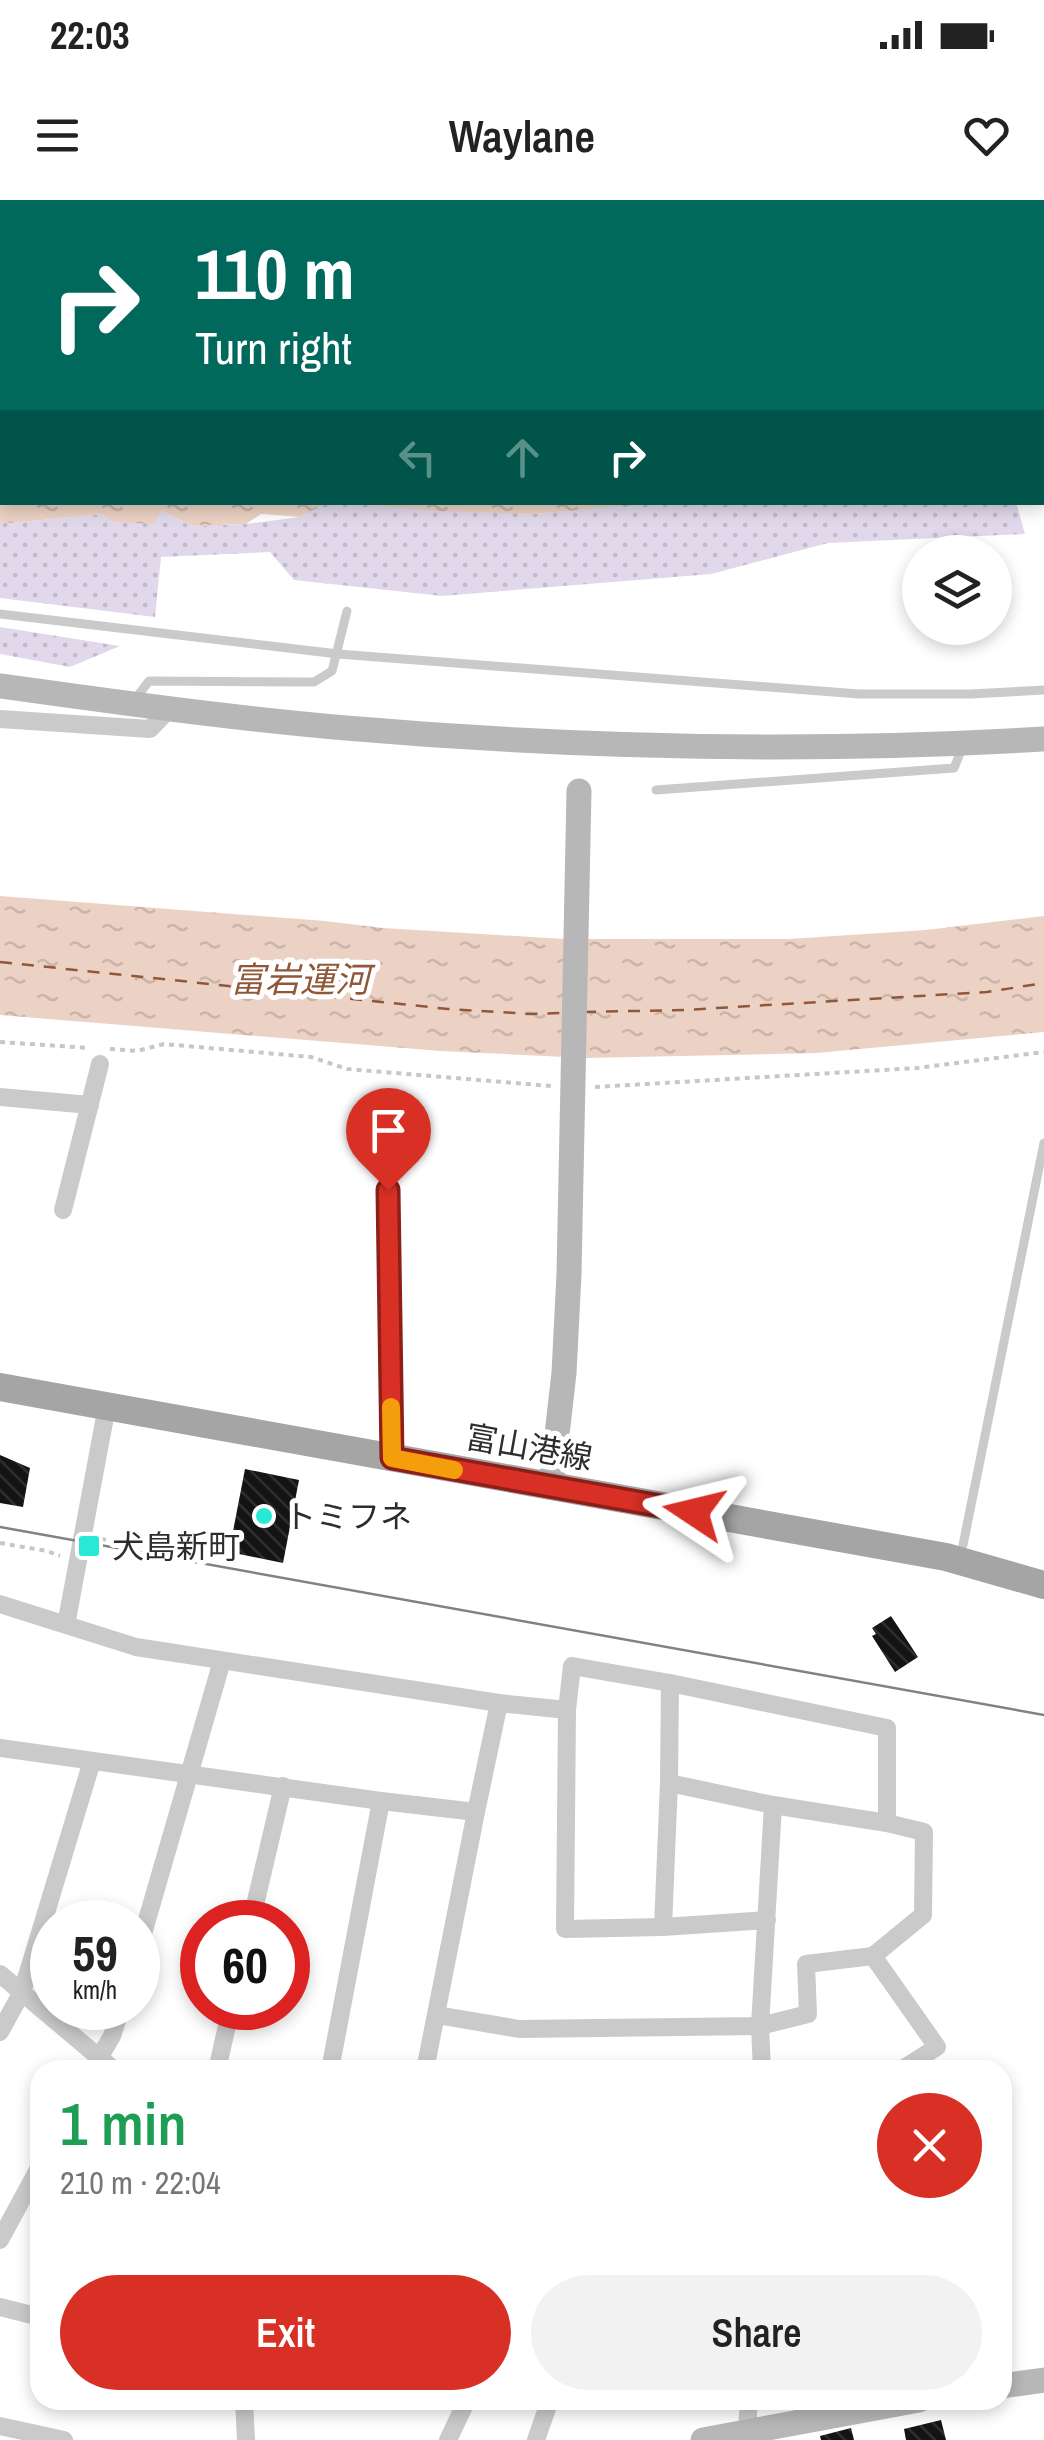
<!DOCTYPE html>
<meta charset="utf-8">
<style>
:root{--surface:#fff;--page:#f2f2f2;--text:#222;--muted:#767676;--accent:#d93025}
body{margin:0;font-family:"Archivo Narrow","Noto Sans JP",sans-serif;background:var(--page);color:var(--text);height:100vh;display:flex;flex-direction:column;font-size:38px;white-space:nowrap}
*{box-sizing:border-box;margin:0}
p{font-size:32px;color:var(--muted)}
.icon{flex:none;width:55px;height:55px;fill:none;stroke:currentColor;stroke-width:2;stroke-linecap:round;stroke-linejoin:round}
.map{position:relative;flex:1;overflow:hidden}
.panel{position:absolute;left:30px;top:1860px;width:982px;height:350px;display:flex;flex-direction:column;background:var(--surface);border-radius:30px;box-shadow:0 5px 15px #0003}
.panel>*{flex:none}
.hud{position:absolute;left:0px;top:0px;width:1045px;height:305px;box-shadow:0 5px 15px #0003;background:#00695c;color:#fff;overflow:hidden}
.fabs{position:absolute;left:902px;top:335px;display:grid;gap:20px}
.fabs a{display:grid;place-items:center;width:110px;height:110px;border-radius:50%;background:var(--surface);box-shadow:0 5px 15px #0003;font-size:50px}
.speed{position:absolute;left:30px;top:1700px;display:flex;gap:20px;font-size:50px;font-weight:700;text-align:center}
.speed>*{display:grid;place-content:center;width:130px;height:130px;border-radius:50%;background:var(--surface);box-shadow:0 5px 15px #0003;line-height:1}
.speed small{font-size:25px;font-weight:400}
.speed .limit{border:15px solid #d22;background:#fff;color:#111}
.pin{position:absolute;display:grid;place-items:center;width:85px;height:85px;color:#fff;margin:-102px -42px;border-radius:50% 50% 50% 0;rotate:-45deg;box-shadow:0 0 10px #0007}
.pin .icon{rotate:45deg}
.me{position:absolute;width:110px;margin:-55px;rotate:280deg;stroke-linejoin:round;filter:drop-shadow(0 0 8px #0008)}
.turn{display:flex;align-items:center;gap:35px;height:210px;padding:0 30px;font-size:45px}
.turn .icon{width:130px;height:130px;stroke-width:2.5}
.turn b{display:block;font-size:70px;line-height:85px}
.lanes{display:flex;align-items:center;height:95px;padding:0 30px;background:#0003;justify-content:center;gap:50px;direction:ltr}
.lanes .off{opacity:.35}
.round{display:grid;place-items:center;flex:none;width:105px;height:105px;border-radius:52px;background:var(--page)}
.head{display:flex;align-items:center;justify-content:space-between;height:170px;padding:0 30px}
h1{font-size:60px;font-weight:600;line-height:75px;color:#1e9e55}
.cta{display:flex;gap:20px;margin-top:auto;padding:20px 30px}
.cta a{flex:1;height:115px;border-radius:60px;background:var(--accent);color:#fff;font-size:40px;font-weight:600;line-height:115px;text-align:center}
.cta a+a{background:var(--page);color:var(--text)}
.status{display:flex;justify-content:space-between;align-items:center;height:70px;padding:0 50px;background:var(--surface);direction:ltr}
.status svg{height:28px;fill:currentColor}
header{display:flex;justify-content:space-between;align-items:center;height:130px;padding:0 30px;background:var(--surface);font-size:45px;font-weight:600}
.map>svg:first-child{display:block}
.grass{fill:url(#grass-dots)}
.water{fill:url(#water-ripples)}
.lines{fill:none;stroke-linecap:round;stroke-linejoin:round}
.ferry{stroke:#915739;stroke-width:2.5;stroke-dasharray:12 10;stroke-linecap:butt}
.building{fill:url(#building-back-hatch)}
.path{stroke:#c7c7c7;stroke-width:4;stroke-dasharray:5 5;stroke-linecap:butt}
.lane{stroke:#cacaca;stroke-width:9}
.street{stroke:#cacaca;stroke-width:18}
.secondary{stroke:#b7b7b7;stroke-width:25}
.primary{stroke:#a5a5a5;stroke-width:28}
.tram{stroke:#828282;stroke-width:2.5}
.route-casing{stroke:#8d1f18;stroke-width:25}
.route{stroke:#d93025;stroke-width:18}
.slow{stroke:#f59e0b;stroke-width:18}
.poi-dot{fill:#28ead4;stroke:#fff;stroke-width:4}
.labels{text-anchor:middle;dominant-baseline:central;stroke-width:10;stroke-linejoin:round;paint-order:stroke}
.street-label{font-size:32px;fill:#2d2d2d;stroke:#fff}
.poi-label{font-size:32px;fill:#2d2d2d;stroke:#fff;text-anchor:start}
.water-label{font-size:35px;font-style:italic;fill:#915739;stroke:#fff}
</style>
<div class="status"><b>22:03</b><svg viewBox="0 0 49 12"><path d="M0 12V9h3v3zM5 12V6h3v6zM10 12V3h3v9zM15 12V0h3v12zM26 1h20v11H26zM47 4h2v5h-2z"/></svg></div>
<header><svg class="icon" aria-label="menu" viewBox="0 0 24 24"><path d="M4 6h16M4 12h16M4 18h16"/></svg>Waylane<svg class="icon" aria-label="heart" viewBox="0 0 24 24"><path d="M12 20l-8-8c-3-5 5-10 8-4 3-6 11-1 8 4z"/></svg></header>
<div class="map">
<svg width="1044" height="2240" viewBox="0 0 1044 2240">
<defs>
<pattern id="grass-dots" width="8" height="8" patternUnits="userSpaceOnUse" patternTransform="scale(2.5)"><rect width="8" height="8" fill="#e1d9eb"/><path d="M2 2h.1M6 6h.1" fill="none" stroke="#c1bbca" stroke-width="1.8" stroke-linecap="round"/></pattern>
<pattern id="water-ripples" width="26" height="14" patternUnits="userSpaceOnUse" patternTransform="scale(2.5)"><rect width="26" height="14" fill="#ecd2c5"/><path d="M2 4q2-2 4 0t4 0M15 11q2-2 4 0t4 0" fill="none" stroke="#cbb5aa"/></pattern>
<pattern id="building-back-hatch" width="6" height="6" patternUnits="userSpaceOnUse" patternTransform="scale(2.5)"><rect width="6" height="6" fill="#141414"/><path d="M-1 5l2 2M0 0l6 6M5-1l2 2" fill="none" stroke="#2e2e2e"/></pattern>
</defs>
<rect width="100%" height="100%" fill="#fff"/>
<!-- grass -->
<g class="grass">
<path d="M 326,302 L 370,303 L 378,306 L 535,314 L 654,302 L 1016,302 L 1025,334 L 828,343 L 711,374 L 442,396 L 294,380 L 270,352 L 161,357 L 155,417 L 0,398 L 0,322 L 12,323 L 101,314 L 113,322 L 161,311 L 192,326 L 246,324 L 300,317 Z"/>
<path d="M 0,427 L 120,446 L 70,467 L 0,454 Z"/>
</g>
<!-- water -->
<g class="water">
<path d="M 0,0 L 1044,0 L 1044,220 L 1042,2 L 2,2 L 2,302 L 326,303 L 300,317 L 261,314 L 246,324 L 192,326 L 161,311 L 153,324 L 113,322 L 101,314 L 12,323 L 0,322 Z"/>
<path d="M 370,303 L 654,303 L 535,314 L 437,311 L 378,306 Z"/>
<path d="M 0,696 L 325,721 L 383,728 L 565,739 L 789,739 L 926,730 L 1044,716 L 1044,832 L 816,853 L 586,858 L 441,851 L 0,815 Z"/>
</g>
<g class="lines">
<!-- ferry -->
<g class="ferry">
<path d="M 0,762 L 448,809 L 531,814 L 561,813"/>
<path d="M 584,812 L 684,810 L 987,792 L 1044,783"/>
</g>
</g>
<!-- building -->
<g class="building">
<path d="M 0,1255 L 30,1268 L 23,1307 L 0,1303 Z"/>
<path d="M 245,1269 L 299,1280 L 283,1363 L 229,1352 Z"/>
<path d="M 891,1416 L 918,1457 L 895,1472 L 872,1436 L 876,1434 L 872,1428 Z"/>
<path d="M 941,2220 L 946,2240 L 906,2240 L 904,2229 Z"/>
<path d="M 851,2228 L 854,2240 L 821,2240 L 820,2236 Z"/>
</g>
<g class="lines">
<!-- path -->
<g class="path">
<path d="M 0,842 L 90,848"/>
<path d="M 110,849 L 137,851 L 164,844 L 311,857 L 347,869 L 551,886"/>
<path d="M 595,887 L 917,868 L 1044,852"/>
<path d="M 101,1339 L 116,1341"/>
<path d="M 0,1343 L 47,1351 L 60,1356"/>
</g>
<!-- lane -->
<g class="lane">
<path d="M 0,414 L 338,454 L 859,494 L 971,494 L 1044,490"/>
<path d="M 133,502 L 149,481 L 314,482 L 332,471 L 347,411"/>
<path d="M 656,590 L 954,568 L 963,546"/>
<path d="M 388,990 L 392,1251"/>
<path d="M 963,1345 L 1044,943"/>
</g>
<!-- street -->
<g class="street">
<path d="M 0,519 L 150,529 L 169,509"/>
<path d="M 0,897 L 90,905"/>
<path d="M 63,1010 L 100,864"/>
<path d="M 0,1404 L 136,1447 L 499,1503 L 567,1510 L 572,1466 L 670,1483 L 669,1583 L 773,1605 L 760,1826 L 762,1870"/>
<path d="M 66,1425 L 107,1206"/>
<path d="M 670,1483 L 887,1528 L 887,1623"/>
<path d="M 567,1510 L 565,1729 L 663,1727 L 767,1720"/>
<path d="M 0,1548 L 381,1601 L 476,1612 L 425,1870"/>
<path d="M 773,1605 L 887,1623 L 924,1632 L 923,1715 L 873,1756"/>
<path d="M 476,1612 L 499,1503"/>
<path d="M 251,1722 L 283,1586"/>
<path d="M 663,1727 L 669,1583"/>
<path d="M 138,1751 L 222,1461"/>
<path d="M 0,1774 L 114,1870"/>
<path d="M 437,1815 L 519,1829 L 760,1826 L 808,1814 L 806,1764 L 873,1756 L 937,1847 L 901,1870"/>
<path d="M 0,1832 L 22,1792 L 92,1561"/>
<path d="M 92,1870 L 112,1836 L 121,1808"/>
<path d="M 217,1870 L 231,1808"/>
<path d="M 330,1870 L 381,1601"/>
<path d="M 0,2040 L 40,1966"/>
<path d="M 0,2107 L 40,2117"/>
<path d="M 244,2200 L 246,2240"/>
<path d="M 0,2226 L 64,2240"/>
<path d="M 747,2230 L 749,2200"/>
<path d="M 448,2240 L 467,2200"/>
<path d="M 536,2240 L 550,2200"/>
</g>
<!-- secondary -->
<g class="secondary">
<path d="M 0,486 C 115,502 231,518 346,528 C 578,548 812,553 1044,539"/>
<path d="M 551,1287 L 564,1173 L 569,1074 L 579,591"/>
<path d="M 1002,2186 L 1044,2180"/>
<path d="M 703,2240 L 919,2200"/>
</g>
<!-- primary -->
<path class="primary" d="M 0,1187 L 946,1357 L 1044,1385"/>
<!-- tram -->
<path class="tram" d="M 0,1327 L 1044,1515"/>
</g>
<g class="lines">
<defs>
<path id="route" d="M 388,990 L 392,1258 L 694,1312"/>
</defs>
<!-- route casing -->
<use href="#route" class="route-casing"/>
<!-- route -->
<use href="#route" class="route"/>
<!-- slow -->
<path class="slow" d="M 391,1207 L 392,1258 L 454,1270"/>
</g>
<!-- markers -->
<g class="poi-dot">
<circle cx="264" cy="1316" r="10"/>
<rect x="77" y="1334" width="24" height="24" rx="5"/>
</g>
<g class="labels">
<!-- street labels -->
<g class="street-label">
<text transform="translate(529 1247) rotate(10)">富山港線</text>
</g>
<!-- poi labels -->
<g class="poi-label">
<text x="284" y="1316">トミフネ</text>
<text x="112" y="1346">犬島新町</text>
</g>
<!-- water labels -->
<g class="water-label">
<text x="300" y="779">富岩運河</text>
</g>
</g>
</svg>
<div class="fabs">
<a><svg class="icon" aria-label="layers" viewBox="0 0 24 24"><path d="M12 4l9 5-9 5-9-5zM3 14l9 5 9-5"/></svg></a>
</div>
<div class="speed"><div>59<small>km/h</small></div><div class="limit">60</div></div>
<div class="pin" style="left:388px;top:990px;background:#d93025"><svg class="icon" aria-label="arrive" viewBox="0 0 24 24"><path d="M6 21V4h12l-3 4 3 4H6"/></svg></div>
<svg class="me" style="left:694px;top:1312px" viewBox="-20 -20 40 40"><path d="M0-17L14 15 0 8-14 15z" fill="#d93025" stroke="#fff" stroke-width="4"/></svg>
<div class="hud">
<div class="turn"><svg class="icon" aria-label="right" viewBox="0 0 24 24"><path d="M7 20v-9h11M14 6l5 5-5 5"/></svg><div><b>110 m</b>Turn right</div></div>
<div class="lanes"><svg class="icon off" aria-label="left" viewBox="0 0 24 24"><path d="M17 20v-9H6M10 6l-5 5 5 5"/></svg><svg class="icon off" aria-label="ahead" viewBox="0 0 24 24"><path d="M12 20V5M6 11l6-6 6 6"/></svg><svg class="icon" aria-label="right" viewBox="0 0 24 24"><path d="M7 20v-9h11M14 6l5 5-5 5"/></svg></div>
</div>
<section class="panel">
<div class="head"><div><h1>1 min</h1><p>210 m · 22:04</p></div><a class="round" style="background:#d93025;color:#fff"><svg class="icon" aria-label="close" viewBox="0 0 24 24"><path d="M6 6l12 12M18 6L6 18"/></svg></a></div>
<div class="cta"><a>Exit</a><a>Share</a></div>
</section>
</div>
